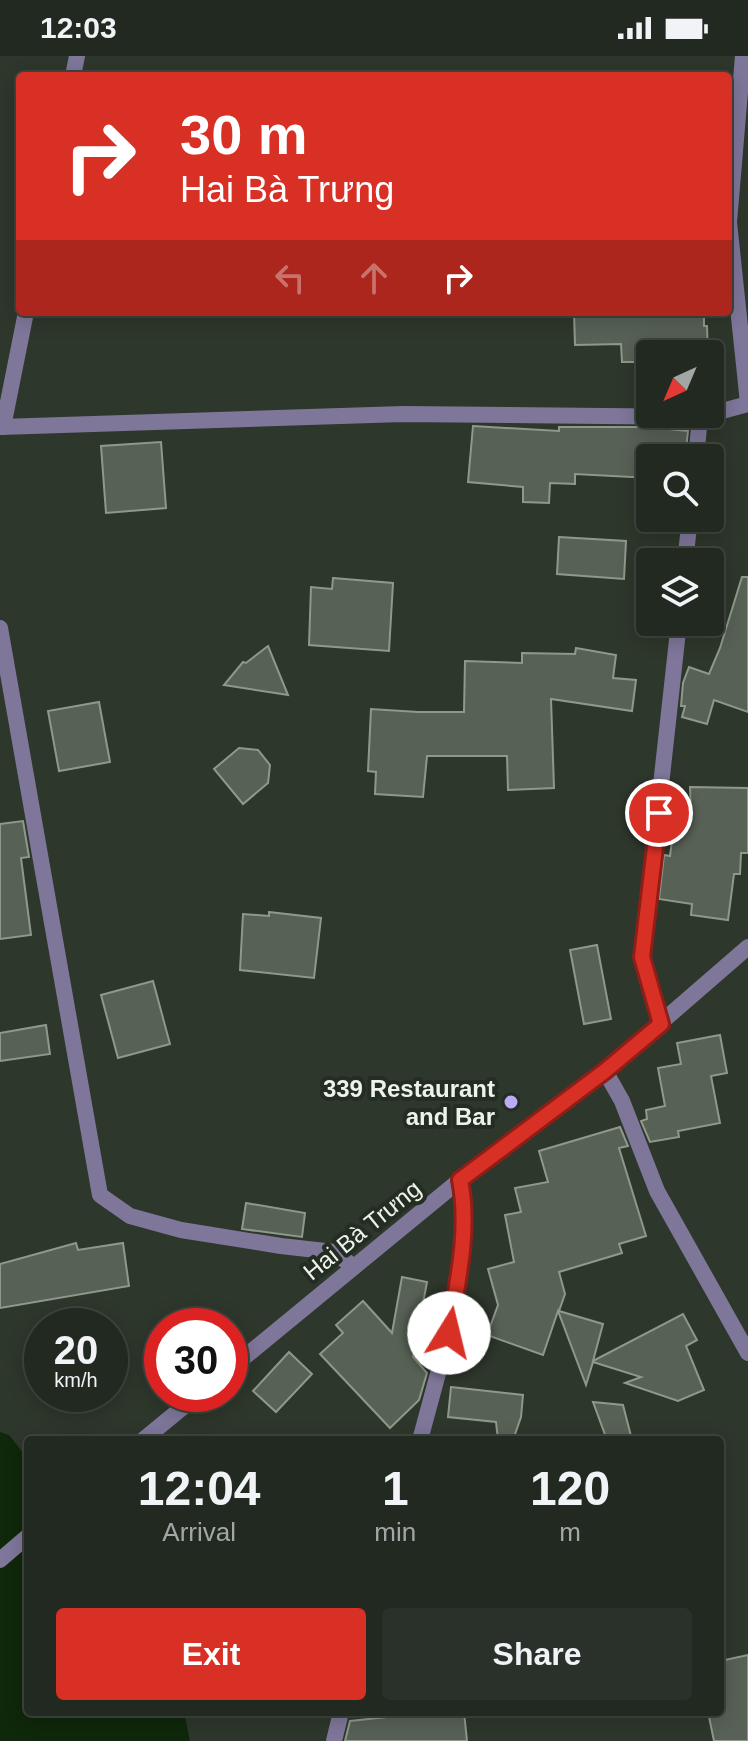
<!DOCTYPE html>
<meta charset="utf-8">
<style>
:root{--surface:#222921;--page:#2a312a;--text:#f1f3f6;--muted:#a2a6a5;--line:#3f453f;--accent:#d93025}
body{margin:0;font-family:Helvetica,sans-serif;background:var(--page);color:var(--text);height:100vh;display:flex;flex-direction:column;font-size:30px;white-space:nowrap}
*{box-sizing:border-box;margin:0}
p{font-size:26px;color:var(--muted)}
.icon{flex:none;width:44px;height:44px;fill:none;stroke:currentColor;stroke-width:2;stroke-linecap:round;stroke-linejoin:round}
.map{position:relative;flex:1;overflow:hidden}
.drawer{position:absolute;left:24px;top:1380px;width:700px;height:280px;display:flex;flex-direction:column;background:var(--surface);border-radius:8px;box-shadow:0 4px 20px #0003,0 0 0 2px var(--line)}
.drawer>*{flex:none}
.hud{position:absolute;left:16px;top:16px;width:716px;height:244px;border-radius:8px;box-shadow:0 4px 20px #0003,0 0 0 2px var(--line);background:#d93025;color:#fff;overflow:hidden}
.needle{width:52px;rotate:224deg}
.tools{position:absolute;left:636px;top:284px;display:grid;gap:16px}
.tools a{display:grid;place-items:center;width:88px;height:88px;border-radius:8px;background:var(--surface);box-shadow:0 4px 20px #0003,0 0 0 2px var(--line);font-size:40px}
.speed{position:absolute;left:24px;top:1252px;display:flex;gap:16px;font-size:40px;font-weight:700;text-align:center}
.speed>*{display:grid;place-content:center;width:104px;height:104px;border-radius:50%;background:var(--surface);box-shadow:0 4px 20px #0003,0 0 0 2px var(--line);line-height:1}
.speed small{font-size:20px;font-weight:400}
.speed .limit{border:12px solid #d22;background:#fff;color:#111}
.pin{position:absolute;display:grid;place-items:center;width:68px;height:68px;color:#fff;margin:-34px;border:4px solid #fff;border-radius:50%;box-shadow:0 2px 8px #0007}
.me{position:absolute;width:88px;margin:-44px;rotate:9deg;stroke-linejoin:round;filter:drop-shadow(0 0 6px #0008)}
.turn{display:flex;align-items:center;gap:28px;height:168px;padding:0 32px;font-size:36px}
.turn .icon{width:104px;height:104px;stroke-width:2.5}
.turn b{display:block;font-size:56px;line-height:68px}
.lanes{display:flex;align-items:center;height:76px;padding:0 32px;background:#0003;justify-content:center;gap:40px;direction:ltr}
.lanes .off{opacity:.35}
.eta{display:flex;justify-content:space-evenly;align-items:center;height:136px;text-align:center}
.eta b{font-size:48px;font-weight:700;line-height:56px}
.cta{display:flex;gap:16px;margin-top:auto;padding:16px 32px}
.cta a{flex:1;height:92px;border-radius:8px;background:var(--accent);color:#fff;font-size:32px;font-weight:700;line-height:92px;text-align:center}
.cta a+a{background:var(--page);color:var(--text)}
.status{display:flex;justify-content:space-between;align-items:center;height:56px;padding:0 40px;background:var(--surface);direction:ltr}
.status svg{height:22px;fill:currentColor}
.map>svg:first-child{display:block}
.water{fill:#0f270a}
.building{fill:#576155;stroke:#8e998c;stroke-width:2}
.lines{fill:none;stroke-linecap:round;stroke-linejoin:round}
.service{stroke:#7f779a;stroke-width:16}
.minor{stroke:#7f779a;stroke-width:16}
.tertiary{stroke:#7f779a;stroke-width:16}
.route-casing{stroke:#8d1f18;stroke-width:20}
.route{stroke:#d93025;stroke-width:14}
.poi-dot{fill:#bbaaf6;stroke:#242d22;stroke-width:3}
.labels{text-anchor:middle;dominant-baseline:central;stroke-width:8;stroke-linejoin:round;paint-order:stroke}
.poi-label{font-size:24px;font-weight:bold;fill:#edf2eb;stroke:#242d22;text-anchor:end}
.street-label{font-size:24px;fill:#edf2eb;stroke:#242d22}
</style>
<div class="status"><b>12:03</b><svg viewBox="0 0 49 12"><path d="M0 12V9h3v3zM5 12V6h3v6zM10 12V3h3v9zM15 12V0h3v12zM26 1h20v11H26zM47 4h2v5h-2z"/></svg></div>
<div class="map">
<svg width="748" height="1685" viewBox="0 0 748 1685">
<rect width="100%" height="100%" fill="#2e372c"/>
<!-- water -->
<path class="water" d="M 0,1376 L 9,1379 L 28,1403 L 28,1656 L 184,1656 L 190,1685 L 0,1685 Z"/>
<!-- building -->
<g class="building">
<path d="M 574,256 L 704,256 L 704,270 L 707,270 L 708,298 L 650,298 L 650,306 L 622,306 L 621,288 L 575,289 Z"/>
<path d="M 473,370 L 559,375 L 559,371 L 649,371 L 688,375 L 685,402 L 650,402 L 650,422 L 575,418 L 575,428 L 550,427 L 549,447 L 523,446 L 523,431 L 468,426 Z"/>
<path d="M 161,386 L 166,452 L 106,457 L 101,390 Z"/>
<path d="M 559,481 L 626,485 L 624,523 L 557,518 Z"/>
<path d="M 742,521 L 748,521 L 748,656 L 714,644 L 707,668 L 682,661 L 685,650 L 681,650 L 683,627 L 689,611 L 709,618 L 720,592 Z"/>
<path d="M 333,522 L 393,527 L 389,595 L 309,589 L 311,531 L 332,533 Z"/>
<path d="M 268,590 L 288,639 L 224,629 L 243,606 L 246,607 Z"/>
<path d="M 576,592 L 616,599 L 613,622 L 636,624 L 632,655 L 551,643 L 554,732 L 508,734 L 507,700 L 427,700 L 423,741 L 375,738 L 376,716 L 368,715 L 371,653 L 418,656 L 464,656 L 465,605 L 522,607 L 522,597 L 575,598 Z"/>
<path d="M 99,646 L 110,706 L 59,715 L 48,655 Z"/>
<path d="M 239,692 L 258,694 L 270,709 L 268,727 L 243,748 L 214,713 Z"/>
<path d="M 690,731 L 748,732 L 748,797 L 741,797 L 740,818 L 734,818 L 728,864 L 691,859 L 692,848 L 659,843 L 664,799 L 670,800 L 676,753 L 691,755 Z"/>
<path d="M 23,765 L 29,801 L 21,802 L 31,879 L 0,883 L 0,768 Z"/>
<path d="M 269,856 L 321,862 L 314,922 L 240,914 L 243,858 L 269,860 Z"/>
<path d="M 597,889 L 611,963 L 584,968 L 570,894 Z"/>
<path d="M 153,925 L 170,988 L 118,1002 L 101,939 Z"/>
<path d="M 46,969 L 50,998 L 0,1005 L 0,977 Z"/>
<path d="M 720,979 L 727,1017 L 711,1020 L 720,1067 L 678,1075 L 679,1081 L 650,1086 L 641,1065 L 647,1063 L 646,1054 L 665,1050 L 658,1012 L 681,1008 L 677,987 Z"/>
<path d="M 620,1071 L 628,1090 L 619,1092 L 646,1180 L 619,1188 L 622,1197 L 559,1216 L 565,1238 L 559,1255 L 603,1268 L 593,1305 L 683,1258 L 697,1284 L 686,1290 L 704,1334 L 678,1345 L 625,1327 L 641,1321 L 593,1306 L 586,1329 L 558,1255 L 543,1299 L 487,1279 L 498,1249 L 488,1213 L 514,1206 L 505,1159 L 521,1156 L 515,1132 L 548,1126 L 539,1095 Z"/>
<path d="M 246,1147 L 305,1157 L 302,1181 L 242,1173 Z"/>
<path d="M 76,1187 L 78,1194 L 123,1187 L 129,1230 L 0,1252 L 0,1208 Z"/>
<path d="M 402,1221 L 427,1226 L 413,1301 L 427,1317 L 419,1344 L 390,1372 L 320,1298 L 343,1277 L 336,1269 L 363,1245 L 392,1277 Z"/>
<path d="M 289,1296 L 312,1318 L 276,1356 L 253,1335 Z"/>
<path d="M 451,1331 L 523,1339 L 521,1361 L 513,1384 L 498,1384 L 496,1366 L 448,1361 Z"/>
<path d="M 593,1346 L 623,1349 L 632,1384 L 607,1384 Z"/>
<path d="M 748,1599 L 748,1685 L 714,1685 L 708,1656 L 720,1656 L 720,1605 Z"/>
<path d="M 435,1656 L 464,1656 L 467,1685 L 345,1685 L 350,1665 Z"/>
</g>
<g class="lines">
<!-- service -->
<g class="service">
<path d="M 743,0 L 729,166 L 748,347"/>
<path d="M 73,20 L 77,0"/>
<path d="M 3,371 L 26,256"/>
<path d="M 696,402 L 700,361"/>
<path d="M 685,506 L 690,462"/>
<path d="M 0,572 L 100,1139 L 130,1160 L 181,1174 L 281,1190 L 334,1196 L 354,1211"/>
<path d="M 661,968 L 642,901 L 679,566"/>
</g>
<!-- minor -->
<g class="minor">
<path d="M 0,371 L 403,358 L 700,361 L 748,348"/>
<path d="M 605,1015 L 622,1045 L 657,1135 L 748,1297"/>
<path d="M 420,1384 L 449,1277 L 460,1215 L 465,1148 L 460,1124"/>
<path d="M 334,1685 L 341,1656"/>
</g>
<!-- tertiary -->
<g class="tertiary">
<path d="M 230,1313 L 460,1124 L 605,1015 L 748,891"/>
<path d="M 143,1384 L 199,1338"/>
<path d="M 0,1504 L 28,1480"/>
</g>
</g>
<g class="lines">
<defs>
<path id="route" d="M 449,1277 C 457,1228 470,1174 460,1124 L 605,1015 L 661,968 L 642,901 L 659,757"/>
</defs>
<!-- route casing -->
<use href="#route" class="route-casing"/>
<!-- route -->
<use href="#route" class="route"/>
</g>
<!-- markers -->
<circle class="poi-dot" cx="511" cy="1046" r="8"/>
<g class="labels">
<!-- poi labels -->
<g class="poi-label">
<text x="495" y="1032">339 Restaurant<tspan x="495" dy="28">and Bar</tspan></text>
</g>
<!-- street labels -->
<g class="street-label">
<text transform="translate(362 1174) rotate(-39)">Hai Bà Trưng</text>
</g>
</g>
</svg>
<div class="tools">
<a><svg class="needle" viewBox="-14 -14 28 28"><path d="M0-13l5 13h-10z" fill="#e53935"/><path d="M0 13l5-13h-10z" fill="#a2a6a5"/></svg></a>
<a><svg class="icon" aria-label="search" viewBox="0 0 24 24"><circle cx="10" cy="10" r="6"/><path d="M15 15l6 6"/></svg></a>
<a><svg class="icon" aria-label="layers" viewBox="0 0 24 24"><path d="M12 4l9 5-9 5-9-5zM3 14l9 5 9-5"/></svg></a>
</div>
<div class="speed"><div>20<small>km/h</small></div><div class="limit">30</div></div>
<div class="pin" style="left:659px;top:757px;background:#d93025"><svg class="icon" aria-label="arrive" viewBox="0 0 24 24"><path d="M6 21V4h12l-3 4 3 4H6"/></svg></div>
<svg class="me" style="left:449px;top:1277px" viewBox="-20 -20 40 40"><circle r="19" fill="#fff"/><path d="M0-13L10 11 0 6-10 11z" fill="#d93025"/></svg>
<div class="hud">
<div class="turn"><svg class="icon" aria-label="right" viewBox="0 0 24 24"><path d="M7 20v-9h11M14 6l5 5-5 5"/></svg><div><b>30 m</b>Hai Bà Trưng</div></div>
<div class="lanes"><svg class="icon off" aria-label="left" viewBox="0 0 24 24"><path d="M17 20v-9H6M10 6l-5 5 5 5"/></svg><svg class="icon off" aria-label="ahead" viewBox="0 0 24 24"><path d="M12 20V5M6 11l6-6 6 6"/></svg><svg class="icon" aria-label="right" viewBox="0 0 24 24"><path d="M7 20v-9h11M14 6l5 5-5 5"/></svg></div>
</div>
<section class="drawer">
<div class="eta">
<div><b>12:04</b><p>Arrival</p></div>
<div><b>1</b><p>min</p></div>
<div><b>120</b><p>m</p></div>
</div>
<div class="cta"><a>Exit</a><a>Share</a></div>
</section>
</div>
